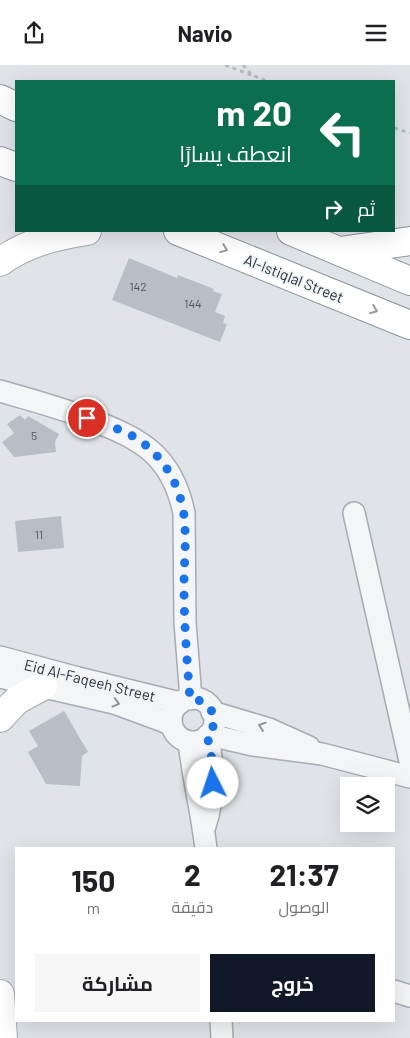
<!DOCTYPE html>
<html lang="ar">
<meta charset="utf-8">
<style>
:root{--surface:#fff;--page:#f6f6f6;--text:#202124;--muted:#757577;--accent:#111827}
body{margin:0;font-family:Barlow,Cairo,sans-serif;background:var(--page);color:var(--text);direction:rtl;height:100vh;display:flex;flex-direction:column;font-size:19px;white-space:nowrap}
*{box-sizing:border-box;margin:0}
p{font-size:16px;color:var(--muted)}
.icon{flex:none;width:28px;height:28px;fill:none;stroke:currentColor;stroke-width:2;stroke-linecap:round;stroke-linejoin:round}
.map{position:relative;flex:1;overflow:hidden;direction:ltr}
.side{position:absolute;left:15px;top:782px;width:380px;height:175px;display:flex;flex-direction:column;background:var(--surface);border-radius:0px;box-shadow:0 5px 20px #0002;direction:rtl}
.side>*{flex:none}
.top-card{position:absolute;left:15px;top:15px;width:380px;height:152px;border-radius:0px;box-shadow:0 5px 20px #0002;direction:rtl;background:#0b6e4f;color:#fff;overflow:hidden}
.controls{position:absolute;left:340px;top:712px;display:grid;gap:10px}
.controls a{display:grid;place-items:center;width:55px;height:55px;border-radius:0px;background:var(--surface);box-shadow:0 5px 20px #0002;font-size:25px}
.pin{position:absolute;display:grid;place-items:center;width:42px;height:42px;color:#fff;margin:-21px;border:2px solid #fff;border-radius:50%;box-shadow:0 1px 5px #0007}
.me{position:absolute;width:55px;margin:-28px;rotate:356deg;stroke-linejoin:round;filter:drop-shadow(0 0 4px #0008)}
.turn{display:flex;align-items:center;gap:18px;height:105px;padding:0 20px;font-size:22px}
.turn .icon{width:65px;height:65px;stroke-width:2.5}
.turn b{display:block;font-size:35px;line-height:42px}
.then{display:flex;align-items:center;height:48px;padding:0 20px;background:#0003;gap:10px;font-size:19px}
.eta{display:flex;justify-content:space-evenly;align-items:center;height:85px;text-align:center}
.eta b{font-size:30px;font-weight:700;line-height:35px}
.cta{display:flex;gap:10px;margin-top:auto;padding:10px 20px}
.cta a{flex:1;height:58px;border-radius:0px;background:var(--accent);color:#fff;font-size:20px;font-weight:700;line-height:58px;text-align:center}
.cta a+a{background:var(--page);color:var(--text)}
header{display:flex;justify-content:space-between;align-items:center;height:65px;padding:0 20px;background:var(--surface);font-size:22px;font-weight:700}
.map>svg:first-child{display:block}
.building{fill:#b8bec4}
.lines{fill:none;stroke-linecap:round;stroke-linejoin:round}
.minor-casing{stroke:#a6acb2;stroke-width:24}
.major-casing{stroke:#a1aab2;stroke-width:30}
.highway-casing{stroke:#89949d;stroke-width:30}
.path{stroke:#b7bbc0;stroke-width:3;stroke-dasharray:4 4;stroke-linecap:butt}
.minor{stroke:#f3f5f7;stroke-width:21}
.major{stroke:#fff;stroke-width:28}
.highway{stroke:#fff;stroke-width:28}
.oneway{stroke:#959a9e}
.oneway2{stroke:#8f949a}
.route{stroke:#1a73e8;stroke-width:9;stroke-dasharray:0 16.2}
.labels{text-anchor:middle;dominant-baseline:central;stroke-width:4;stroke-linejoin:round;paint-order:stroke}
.number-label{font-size:12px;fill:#4e5660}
.street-label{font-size:15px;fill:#2b343e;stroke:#f0f3f5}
</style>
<header><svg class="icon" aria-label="menu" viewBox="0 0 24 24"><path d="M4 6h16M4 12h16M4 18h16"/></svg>Navio<svg class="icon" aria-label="share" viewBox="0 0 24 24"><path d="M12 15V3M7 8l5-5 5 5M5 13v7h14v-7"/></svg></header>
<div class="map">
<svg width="410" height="973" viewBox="0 0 410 973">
<rect width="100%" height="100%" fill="#e0e4e8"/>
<!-- building -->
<g class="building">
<path d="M 129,193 L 177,213 L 178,210 L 214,224 L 213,226 L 222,229 L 215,247 L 225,251 L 223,258 L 227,259 L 220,277 L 112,235 Z"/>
<path d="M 20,350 L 25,355 L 28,351 L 59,369 L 55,377 L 56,387 L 14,392 L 2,377 L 14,368 L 7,359 Z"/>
<path d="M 61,451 L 64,483 L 18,487 L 15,456 Z"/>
<path d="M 64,646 L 88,687 L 82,691 L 80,721 L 46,719 L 28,687 L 38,681 L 29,666 Z"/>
</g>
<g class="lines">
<defs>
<g id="minor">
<path d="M 0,326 C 31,335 62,343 92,355 C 143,375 172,391 184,448 L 185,557 L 191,634"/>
<path d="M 354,448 L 410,696"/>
<path d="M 0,592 L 78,613 L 180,638"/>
<path d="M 0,612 L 114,638 L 171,659"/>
<circle cx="193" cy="655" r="22"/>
<path d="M 212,647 L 269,664 L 309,682"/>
<path d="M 209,670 L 253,680 L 322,689 L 410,712"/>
<path d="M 189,677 C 193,713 202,748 206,784"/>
<path d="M 205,761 C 215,730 215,702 207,671"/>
<path d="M 394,926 L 410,931"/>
<path d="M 221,956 L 222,973"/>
</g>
<g id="major">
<path d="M 0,197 C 26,178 55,171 87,166"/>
<path d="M 0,653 L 17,635 L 43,621"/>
<path d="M 0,929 L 3,973"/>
</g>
<g id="highway">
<path d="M 0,34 L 16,42"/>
<path d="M 0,96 L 16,102"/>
<path d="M 178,166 L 410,260"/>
<path d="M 291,166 L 410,216"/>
<path d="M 340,186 L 410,176"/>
</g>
</defs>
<!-- minor casing -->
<use href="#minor" class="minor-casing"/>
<!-- major casing -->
<use href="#major" class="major-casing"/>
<!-- highway casing -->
<use href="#highway" class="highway-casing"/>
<!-- path -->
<g class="path">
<path d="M 225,0 L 251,10"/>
<path d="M 243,0 L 252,10 L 267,16"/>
<path d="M 394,63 L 410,68"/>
</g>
<!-- minor -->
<use href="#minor" class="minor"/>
<!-- major -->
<use href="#major" class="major"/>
<!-- highway -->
<use href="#highway" class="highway"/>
</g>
<!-- one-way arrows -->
<defs><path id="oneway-chevron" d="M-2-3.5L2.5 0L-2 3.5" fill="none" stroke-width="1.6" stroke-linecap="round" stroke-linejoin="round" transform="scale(1.25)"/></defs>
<g class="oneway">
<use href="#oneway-chevron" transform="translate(224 184) rotate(22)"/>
<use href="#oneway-chevron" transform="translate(374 245) rotate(22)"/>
</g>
<g class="oneway2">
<use href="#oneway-chevron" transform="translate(116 638) rotate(15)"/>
<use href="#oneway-chevron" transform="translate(262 661) rotate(-161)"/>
</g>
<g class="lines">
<!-- route -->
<path class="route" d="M 87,353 C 103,359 121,364 136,373 C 167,393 184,427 185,463 C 186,482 184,501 184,520 C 184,558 187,596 190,634 C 211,634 222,656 207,671 L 211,686 L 213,718"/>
</g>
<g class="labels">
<!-- number labels -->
<g class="number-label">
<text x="138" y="221">142</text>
<text x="193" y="238">144</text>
<text x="34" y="370">5</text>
<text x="39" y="469">11</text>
</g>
<!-- street labels -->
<g class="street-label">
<text transform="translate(294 213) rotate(22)">Al-Istiqlal Street</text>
<text transform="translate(90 615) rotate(14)">Eid Al-Faqeeh Street</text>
</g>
</g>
</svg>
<div class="controls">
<a><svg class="icon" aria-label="layers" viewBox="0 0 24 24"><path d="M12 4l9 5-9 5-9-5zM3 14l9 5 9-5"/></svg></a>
</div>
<div class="pin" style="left:87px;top:353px;background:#d93025"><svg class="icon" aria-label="arrive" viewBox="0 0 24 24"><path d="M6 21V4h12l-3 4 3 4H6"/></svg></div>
<svg class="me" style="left:213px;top:718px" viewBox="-20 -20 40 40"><circle r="19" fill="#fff"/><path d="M0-13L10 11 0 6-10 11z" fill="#1a73e8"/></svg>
<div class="top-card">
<div class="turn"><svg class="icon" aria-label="left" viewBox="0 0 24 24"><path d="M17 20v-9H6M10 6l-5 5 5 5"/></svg><div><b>20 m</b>انعطف يسارًا</div></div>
<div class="then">ثم<svg class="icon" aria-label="right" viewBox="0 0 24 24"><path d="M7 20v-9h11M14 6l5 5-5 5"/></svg></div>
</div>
<section class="side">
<div class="eta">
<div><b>21:37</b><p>الوصول</p></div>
<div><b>2</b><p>دقيقة</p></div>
<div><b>150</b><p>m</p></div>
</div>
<div class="cta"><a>خروج</a><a>مشاركة</a></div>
</section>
</div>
